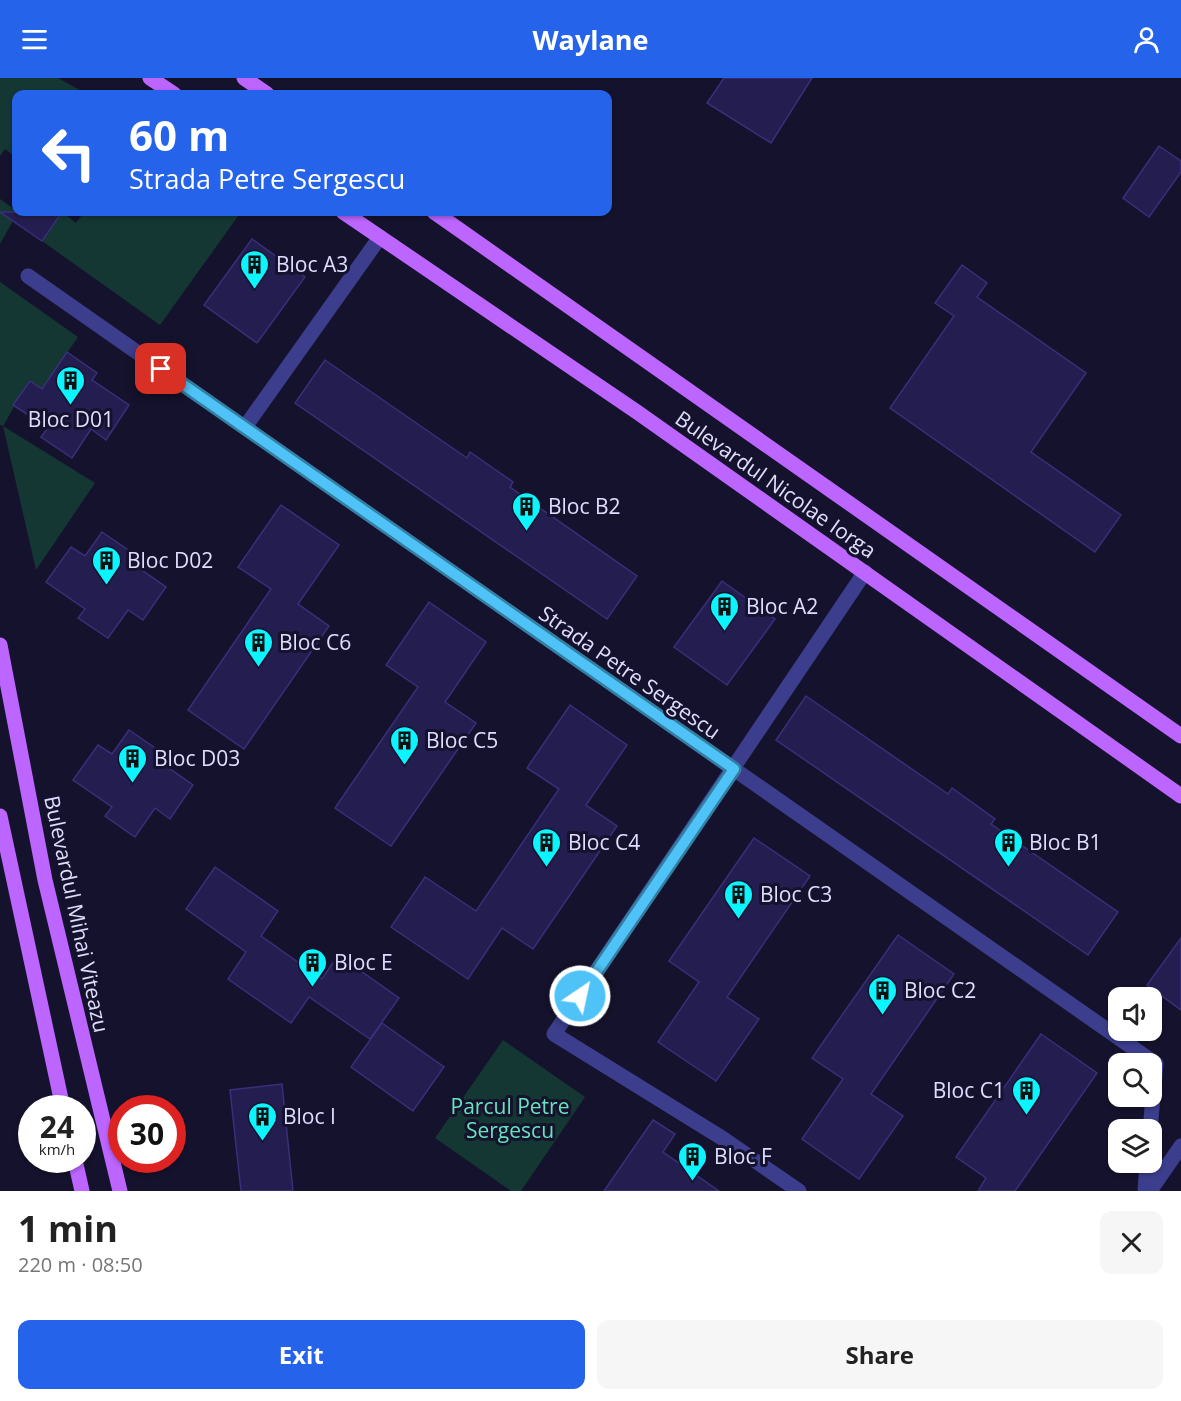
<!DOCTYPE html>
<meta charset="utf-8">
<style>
:root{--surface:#fff;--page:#f6f6f6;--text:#222;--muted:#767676;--accent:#2563eb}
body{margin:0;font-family:"Open Sans",sans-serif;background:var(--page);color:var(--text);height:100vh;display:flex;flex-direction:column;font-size:22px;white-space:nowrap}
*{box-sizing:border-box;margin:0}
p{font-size:20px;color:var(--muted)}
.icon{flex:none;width:33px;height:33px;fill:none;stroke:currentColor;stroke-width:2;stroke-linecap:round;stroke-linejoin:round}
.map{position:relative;height:1113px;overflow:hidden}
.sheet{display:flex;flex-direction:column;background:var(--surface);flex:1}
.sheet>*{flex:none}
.hud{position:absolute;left:12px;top:12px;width:600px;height:126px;border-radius:12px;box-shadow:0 2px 4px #0004;background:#2563eb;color:#fff;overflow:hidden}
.buttons{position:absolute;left:1108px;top:909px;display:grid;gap:12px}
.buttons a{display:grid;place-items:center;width:54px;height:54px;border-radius:12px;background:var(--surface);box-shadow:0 2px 4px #0004;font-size:30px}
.speed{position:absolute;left:18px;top:1017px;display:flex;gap:12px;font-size:30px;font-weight:700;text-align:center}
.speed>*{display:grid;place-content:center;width:78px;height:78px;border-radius:50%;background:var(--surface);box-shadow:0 2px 4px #0004;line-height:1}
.speed small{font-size:15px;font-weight:400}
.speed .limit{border:9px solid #d22;background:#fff;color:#111}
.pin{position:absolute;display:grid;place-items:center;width:51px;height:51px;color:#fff;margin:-26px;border-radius:12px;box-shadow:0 3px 9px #0006}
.me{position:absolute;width:66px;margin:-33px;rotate:34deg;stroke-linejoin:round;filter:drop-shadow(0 0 4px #0008)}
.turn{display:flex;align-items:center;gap:21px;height:126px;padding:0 18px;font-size:27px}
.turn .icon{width:78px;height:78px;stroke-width:2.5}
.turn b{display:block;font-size:42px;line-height:51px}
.round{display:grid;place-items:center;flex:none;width:63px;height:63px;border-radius:12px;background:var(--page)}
.headline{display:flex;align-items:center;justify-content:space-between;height:102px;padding:0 18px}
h1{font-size:36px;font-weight:700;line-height:45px}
.primary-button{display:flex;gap:12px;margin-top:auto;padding:12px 18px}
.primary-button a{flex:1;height:69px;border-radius:12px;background:var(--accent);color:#fff;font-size:24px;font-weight:700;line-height:69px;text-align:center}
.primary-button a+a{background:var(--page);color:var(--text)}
header{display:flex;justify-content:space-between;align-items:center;height:78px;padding:0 18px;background:var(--accent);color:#fff;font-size:27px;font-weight:700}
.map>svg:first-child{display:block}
.green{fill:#143734}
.building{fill:#241d4f;stroke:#392f7b;stroke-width:1.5}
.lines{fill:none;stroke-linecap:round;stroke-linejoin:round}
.minor{stroke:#3c3e8d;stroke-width:15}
.major{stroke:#bc65ff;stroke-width:15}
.route-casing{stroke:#337fa1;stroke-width:15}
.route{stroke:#4fc3f7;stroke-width:10}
.labels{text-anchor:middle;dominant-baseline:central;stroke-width:6;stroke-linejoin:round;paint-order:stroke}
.poi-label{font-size:21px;fill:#e0deff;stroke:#15122d;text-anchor:start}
.street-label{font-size:21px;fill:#e0deff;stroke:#15122d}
.park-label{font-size:21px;fill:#66e3bc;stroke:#15122d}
</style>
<header><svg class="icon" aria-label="menu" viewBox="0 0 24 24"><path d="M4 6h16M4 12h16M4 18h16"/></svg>Waylane<svg class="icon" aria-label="person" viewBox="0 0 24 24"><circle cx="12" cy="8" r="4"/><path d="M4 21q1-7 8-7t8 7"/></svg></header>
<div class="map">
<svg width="1181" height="1113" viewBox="0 0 1181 1113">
<rect width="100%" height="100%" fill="#15122d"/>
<!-- green -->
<g class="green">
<path d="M 0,0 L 58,0 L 87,16 L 16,16 L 16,79 L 5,71 L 0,78 Z"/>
<path d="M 0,121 L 18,134 L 0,166 Z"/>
<path d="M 62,134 L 76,145 L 84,134 L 241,134 L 160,247 L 42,163 Z"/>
<path d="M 0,204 L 78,259 L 42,311 L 29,303 L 3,348 L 95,405 L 36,492 L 3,348 L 0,347 Z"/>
<path d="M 503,962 L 585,1019 L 521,1113 L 511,1113 L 435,1060 Z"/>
</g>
<!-- building -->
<g class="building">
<path d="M 724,0 L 812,0 L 771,65 L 707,25 Z"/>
<path d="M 1159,68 L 1181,83 L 1181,94 L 1149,139 L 1123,120 Z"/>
<path d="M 0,134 L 62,134 L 42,163 Z"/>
<path d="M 252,161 L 305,199 L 257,265 L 204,227 Z"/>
<path d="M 962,187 L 987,205 L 977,219 L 1086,295 L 1031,374 L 1121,437 L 1095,474 L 890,330 L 954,238 L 935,225 Z"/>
<path d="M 67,274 L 97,295 L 92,302 L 129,327 L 106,362 L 91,351 L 72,380 L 41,359 L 48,350 L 13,327 L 30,303 L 42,311 Z"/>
<path d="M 325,282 L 467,380 L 470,374 L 513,404 L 510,409 L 637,498 L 607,541 L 295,325 Z"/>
<path d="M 281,427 L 339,467 L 298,526 L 329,548 L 244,671 L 188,632 L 271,511 L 238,489 Z"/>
<path d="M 102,454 L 134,476 L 129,483 L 166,509 L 143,542 L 128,532 L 108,560 L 78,540 L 85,531 L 46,504 L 71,469 L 85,478 Z"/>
<path d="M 722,503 L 775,541 L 727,607 L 674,569 Z"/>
<path d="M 429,524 L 486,564 L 445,624 L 476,645 L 391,768 L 335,730 L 418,609 L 386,587 Z"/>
<path d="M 806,618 L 948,716 L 952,710 L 995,741 L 991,746 L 1118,834 L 1088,877 L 776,662 Z"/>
<path d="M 570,627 L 627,667 L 586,727 L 617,748 L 533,871 L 502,850 L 468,901 L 391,849 L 425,799 L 476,833 L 559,711 L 527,690 Z"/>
<path d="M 129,652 L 161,674 L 156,681 L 193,707 L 170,741 L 155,730 L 135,759 L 105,738 L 112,729 L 73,702 L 98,667 L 112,676 Z"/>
<path d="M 754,760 L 810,798 L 727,919 L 759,941 L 716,1003 L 658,964 L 699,904 L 669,883 Z"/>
<path d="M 215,789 L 278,833 L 261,858 L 322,901 L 338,877 L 399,920 L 370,961 L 309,919 L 291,945 L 228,901 L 246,874 L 186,831 Z"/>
<path d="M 898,857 L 954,896 L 871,1016 L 903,1038 L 859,1101 L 802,1061 L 843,1001 L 812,980 Z"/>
<path d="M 1181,860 L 1181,932 L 1147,907 Z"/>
<path d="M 382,945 L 444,989 L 413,1033 L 351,989 Z"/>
<path d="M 1041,956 L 1097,995 L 1015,1113 L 978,1113 L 986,1100 L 956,1079 Z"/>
<path d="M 282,1006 L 293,1113 L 241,1113 L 230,1012 Z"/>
<path d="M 653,1042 L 675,1056 L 663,1074 L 719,1113 L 604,1113 Z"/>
</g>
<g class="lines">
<!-- minor -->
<g class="minor">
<path d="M 28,198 L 1156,986 L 1150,1052"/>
<path d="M 245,349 L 380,159"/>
<path d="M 799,1113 L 722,1060 L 554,956 L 865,494"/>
<path d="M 1145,1113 L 1147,1084"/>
<path d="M 1150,1113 L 1181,1068"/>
</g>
<!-- major -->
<g class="major">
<path d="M 150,0 L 174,16"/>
<path d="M 244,0 L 267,16"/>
<path d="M 343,134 L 637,334 L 1181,718"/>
<path d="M 434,134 L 1181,658"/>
<path d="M 0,567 L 45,802 L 120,1113"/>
<path d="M 0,738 L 63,1030"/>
<path d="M 75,1082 L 82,1113"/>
</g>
</g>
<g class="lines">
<defs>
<path id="route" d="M 161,291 L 734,691 L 580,918"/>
</defs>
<!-- route casing -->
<use href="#route" class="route-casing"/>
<!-- route -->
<use href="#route" class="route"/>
</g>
<!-- icons -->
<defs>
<symbol id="building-pin" viewBox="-11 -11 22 30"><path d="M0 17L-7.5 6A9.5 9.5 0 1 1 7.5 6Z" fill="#0af5ff" stroke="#15122d"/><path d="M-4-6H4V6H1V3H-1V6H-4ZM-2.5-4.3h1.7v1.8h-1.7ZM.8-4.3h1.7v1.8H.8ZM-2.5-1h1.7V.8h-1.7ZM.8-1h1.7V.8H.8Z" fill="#111"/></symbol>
</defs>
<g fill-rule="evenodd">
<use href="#building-pin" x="238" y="170" width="33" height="45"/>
<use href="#building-pin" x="54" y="286" width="33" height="45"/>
<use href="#building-pin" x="510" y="412" width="33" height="45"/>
<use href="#building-pin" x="90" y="466" width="33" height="45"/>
<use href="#building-pin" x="708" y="512" width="33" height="45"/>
<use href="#building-pin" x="242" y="548" width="33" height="45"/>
<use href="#building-pin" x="388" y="646" width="33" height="45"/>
<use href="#building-pin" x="116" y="664" width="33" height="45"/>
<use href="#building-pin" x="530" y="748" width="33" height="45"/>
<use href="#building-pin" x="992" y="748" width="33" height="45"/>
<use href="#building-pin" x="722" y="800" width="33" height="45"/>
<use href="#building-pin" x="296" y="868" width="33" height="45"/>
<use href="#building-pin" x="866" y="896" width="33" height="45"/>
<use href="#building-pin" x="1010" y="996" width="33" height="45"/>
<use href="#building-pin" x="246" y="1022" width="33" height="45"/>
<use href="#building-pin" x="676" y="1062" width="33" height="45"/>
</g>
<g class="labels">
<!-- poi labels -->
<g class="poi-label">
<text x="276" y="186">Bloc A3</text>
<text x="71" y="341" text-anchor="middle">Bloc D01</text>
<text x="548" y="428">Bloc B2</text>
<text x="127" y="482">Bloc D02</text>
<text x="746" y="528">Bloc A2</text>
<text x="279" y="564">Bloc C6</text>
<text x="426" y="662">Bloc C5</text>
<text x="154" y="680">Bloc D03</text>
<text x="568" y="764">Bloc C4</text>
<text x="1029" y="764">Bloc B1</text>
<text x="760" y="816">Bloc C3</text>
<text x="334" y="884">Bloc E</text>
<text x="904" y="912">Bloc C2</text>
<text x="1005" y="1012" text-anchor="end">Bloc C1</text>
<text x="283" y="1038">Bloc I</text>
<text x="714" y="1078">Bloc F</text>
</g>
<!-- street labels -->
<g class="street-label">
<text transform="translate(776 406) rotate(35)">Bulevardul Nicolae Iorga</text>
<text transform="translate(630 594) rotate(35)">Strada Petre Sergescu</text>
<text transform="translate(77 836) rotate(78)">Bulevardul Mihai Viteazu</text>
</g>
<!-- park labels -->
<g class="park-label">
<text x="510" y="1028">Parcul Petre<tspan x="510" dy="24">Sergescu</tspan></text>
</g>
</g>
</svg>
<div class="buttons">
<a><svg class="icon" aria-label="sound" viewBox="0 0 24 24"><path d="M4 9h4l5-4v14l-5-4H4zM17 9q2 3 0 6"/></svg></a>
<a><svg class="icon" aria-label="search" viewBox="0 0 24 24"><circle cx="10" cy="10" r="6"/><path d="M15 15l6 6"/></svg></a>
<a><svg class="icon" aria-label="layers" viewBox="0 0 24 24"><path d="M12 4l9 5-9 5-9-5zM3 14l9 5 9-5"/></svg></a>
</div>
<div class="speed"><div>24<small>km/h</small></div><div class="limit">30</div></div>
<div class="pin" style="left:161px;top:291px;background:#d93025"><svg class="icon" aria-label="arrive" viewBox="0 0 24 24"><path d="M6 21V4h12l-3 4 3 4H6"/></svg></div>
<svg class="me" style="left:580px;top:918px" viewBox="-20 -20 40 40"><circle r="17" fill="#4fc3f7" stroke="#fff" stroke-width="3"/><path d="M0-11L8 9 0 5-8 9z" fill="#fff"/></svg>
<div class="hud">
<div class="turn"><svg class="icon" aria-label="left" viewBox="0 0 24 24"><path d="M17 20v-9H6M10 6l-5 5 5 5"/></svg><div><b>60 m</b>Strada Petre Sergescu</div></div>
</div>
</div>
<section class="sheet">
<div class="headline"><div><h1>1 min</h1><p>220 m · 08:50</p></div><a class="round"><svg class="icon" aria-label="close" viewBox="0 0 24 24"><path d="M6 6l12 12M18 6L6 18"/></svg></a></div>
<div class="primary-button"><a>Exit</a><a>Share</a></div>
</section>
